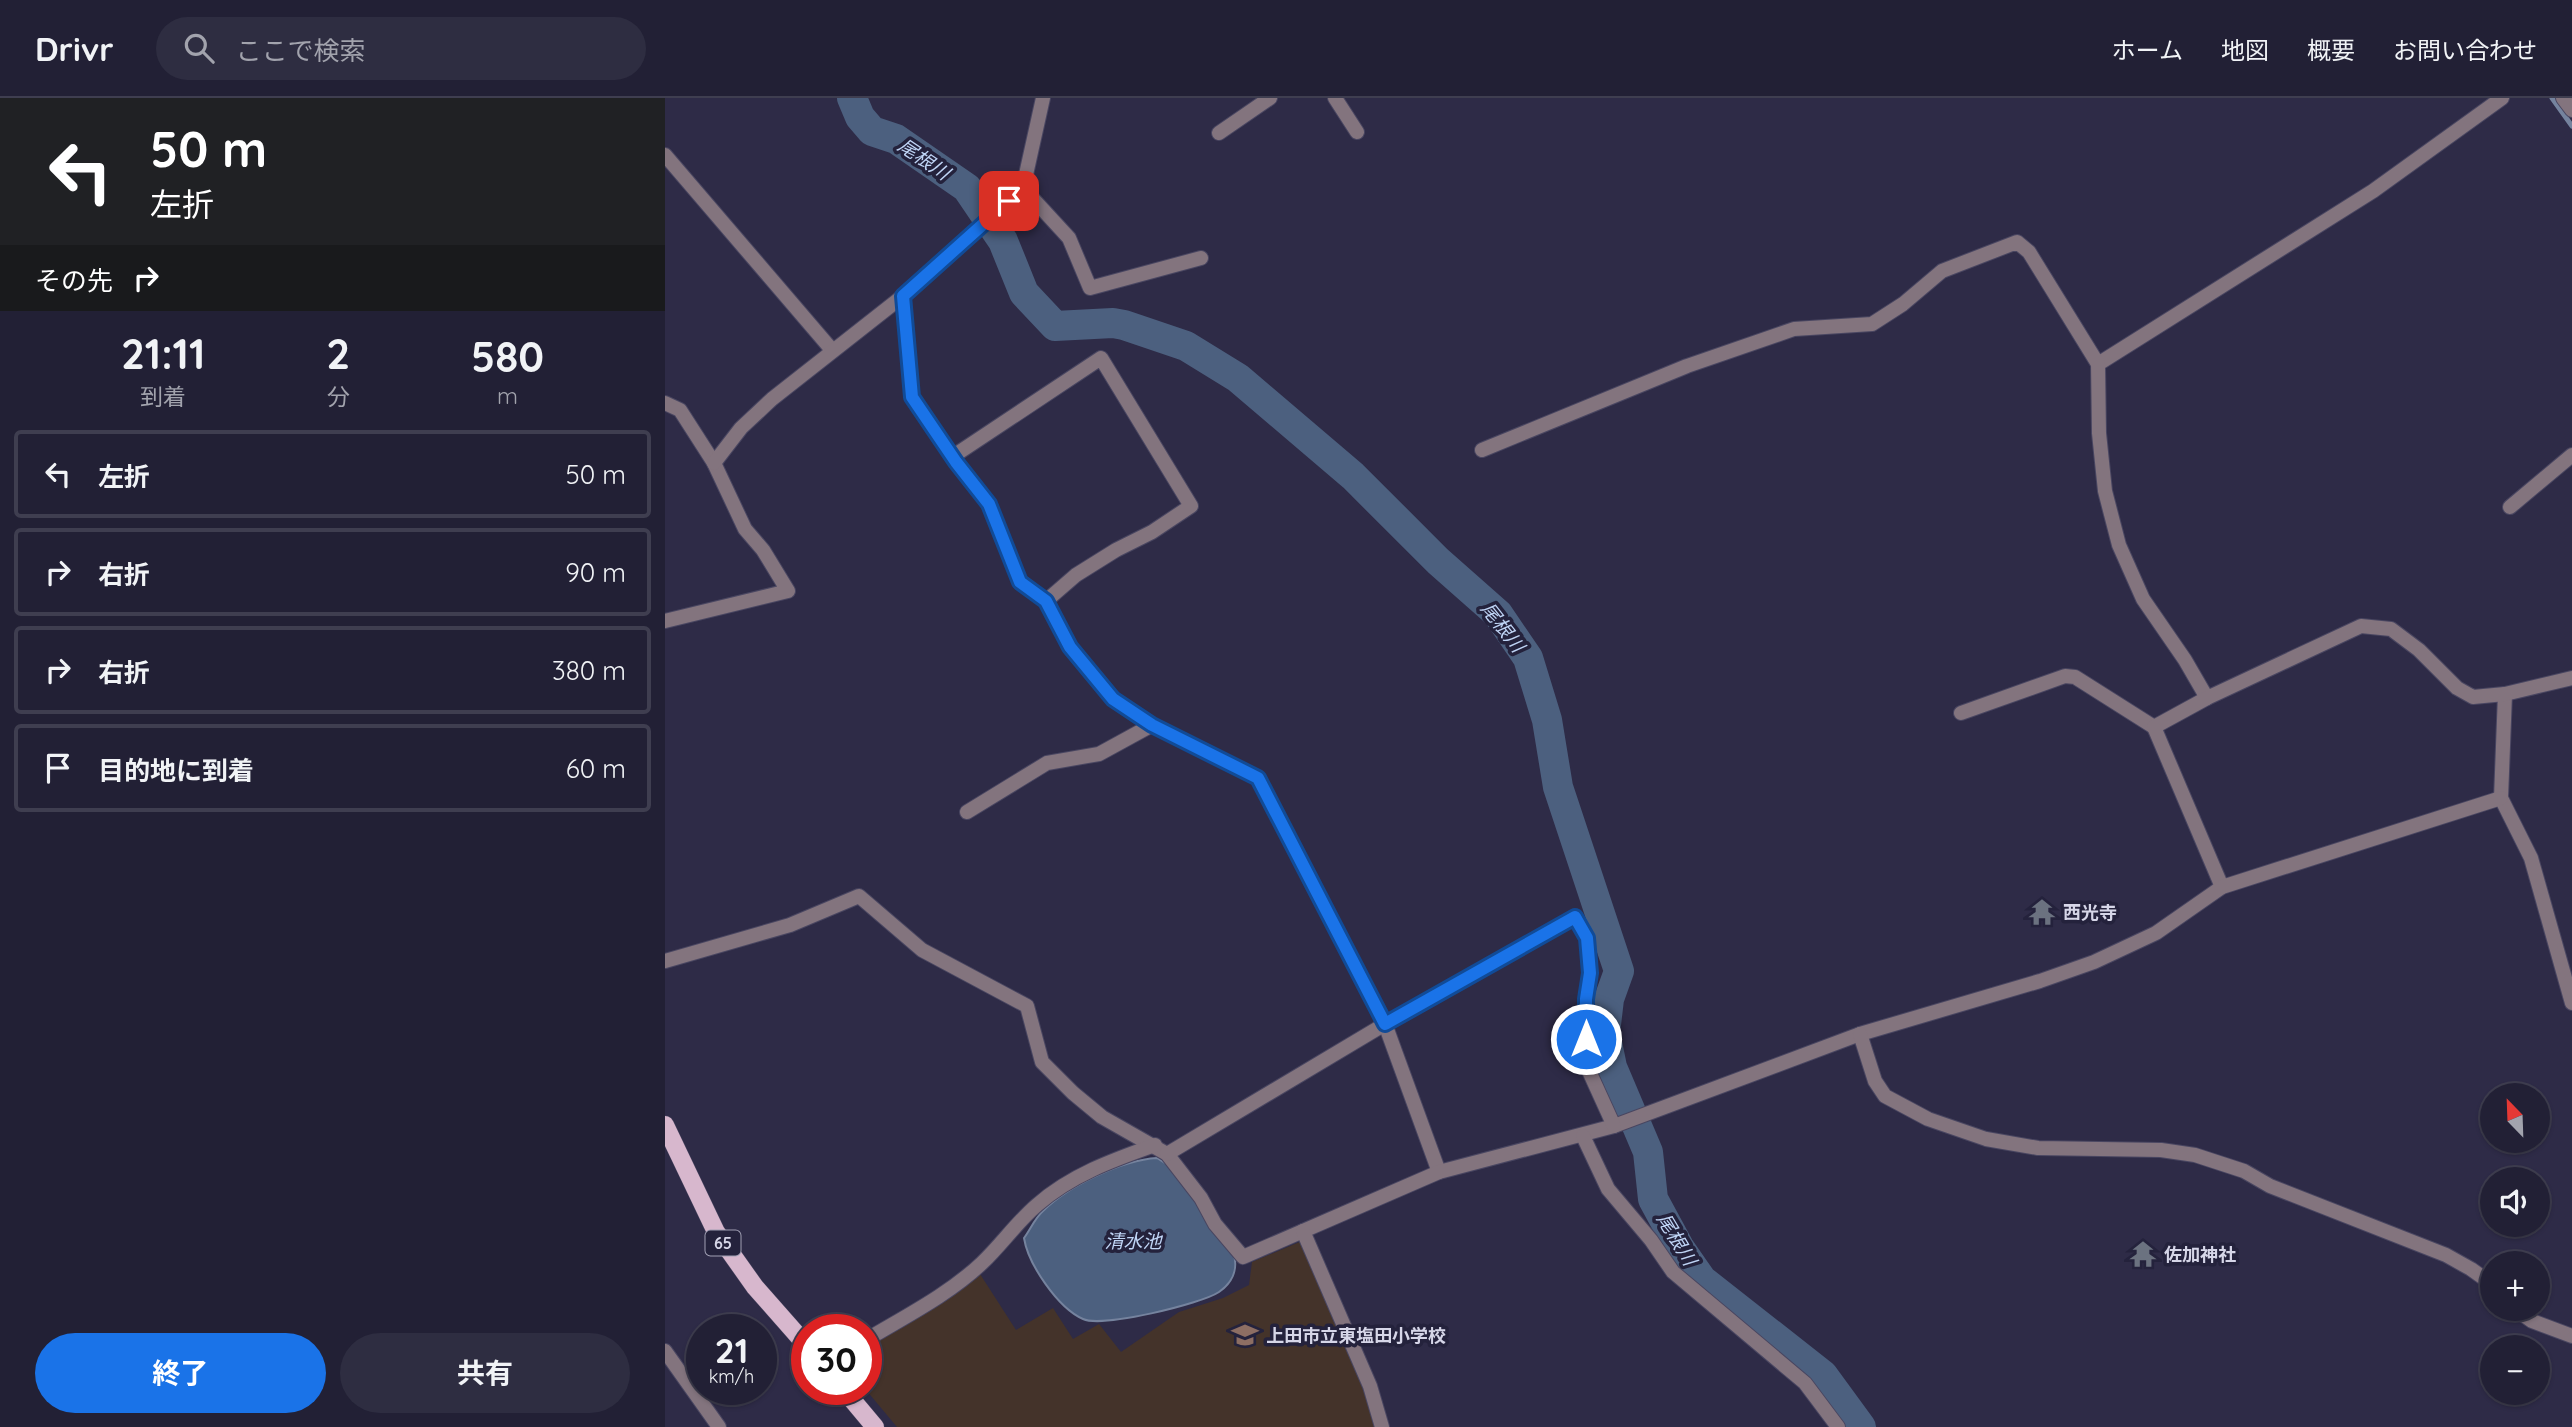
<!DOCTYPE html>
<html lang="ja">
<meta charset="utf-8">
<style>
:root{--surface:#222035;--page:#2e2d41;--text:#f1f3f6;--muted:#a2a3ad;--line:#3f3e50;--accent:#1a73e8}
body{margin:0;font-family:Quicksand,"Noto Sans JP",sans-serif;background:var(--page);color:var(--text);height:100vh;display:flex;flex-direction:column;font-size:26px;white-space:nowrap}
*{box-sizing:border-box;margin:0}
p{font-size:23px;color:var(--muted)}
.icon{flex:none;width:38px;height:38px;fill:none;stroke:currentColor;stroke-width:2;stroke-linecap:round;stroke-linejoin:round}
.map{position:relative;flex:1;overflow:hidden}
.side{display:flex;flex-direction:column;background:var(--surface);width:665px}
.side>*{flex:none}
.hud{background:#202124;color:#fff;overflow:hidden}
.needle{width:46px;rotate:337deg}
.tools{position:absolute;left:1815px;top:985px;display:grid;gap:14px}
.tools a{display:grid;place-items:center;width:70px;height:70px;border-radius:50%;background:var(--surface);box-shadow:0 2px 5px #0004,0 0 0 2px var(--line);font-size:35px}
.speed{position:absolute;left:21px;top:1216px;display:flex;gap:14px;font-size:35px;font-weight:700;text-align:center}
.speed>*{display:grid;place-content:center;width:91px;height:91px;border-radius:50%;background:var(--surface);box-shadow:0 2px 5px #0004,0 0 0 2px var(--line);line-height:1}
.speed small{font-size:18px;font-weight:400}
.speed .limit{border:10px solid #d22;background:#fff;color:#111}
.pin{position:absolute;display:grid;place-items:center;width:60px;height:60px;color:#fff;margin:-30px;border-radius:14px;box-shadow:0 4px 10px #0006}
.me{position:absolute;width:77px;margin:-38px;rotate:0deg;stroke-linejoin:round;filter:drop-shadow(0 0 5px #0008)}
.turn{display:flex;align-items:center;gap:24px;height:147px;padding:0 35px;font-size:32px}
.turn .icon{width:91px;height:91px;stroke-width:2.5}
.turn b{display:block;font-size:49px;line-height:60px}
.then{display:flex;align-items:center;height:66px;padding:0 35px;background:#0003;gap:14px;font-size:26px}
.eta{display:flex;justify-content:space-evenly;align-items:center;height:119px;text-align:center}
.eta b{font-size:42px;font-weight:700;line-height:49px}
.action{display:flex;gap:14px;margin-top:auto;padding:14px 35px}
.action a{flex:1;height:80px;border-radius:42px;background:var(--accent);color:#fff;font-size:28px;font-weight:700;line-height:80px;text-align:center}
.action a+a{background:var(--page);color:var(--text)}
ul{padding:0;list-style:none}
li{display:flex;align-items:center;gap:21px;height:88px;margin:0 14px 10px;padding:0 21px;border:4px solid var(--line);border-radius:7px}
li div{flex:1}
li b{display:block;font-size:26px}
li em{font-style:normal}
header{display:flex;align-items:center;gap:42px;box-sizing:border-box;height:98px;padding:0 35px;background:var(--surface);border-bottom:2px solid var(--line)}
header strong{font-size:33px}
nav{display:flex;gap:38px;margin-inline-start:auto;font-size:24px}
.search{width:490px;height:63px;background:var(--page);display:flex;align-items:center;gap:18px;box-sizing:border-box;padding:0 24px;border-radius:38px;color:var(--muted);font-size:26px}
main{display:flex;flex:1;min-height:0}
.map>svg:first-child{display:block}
.education{fill:#44332a}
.water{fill:#4c607f;stroke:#75839e;stroke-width:2}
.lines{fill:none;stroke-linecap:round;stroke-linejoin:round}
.stream{stroke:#75839e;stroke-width:5}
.river{stroke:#4c607f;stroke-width:30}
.minor-casing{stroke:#494661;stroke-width:16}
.primary-casing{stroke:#494661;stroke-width:19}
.minor{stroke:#83747e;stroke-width:14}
.primary{stroke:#d7b7cd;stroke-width:18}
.route-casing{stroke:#114b97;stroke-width:18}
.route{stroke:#1a73e8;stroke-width:12}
.labels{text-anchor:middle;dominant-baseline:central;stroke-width:7;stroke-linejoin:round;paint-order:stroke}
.shield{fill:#24223c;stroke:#a1a0b4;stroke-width:2}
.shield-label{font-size:16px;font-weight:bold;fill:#d6d6e8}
.poi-label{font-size:18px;font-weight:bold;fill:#d6d6e8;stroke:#24223c;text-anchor:start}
.water-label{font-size:19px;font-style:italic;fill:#bfd4f5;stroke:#24223c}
</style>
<header>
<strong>Drivr</strong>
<div class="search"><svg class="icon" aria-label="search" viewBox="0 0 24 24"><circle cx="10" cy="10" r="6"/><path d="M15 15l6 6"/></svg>ここで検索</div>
<nav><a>ホーム</a><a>地図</a><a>概要</a><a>お問い合わせ</a></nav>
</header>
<main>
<section class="side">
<div class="hud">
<div class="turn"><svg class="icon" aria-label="left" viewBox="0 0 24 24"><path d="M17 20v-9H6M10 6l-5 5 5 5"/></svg><div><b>50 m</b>左折</div></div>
<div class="then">その先<svg class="icon" aria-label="right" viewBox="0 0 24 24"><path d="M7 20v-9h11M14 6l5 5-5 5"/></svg></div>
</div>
<div class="eta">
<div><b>21:11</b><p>到着</p></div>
<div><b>2</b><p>分</p></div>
<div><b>580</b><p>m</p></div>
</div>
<ul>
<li><svg class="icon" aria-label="left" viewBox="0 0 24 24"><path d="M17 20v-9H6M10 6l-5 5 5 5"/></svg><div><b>左折</b></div><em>50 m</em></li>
<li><svg class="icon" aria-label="right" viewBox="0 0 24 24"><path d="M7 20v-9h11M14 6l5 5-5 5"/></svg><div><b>右折</b></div><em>90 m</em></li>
<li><svg class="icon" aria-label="right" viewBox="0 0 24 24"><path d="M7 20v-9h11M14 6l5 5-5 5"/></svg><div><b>右折</b></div><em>380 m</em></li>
<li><svg class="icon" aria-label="arrive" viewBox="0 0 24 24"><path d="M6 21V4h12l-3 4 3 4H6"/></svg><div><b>目的地に到着</b></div><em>60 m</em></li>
</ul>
<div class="action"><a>終了</a><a>共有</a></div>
</section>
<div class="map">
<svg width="1907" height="1329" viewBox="0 0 1907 1329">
<rect width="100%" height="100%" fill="#2e2b47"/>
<!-- education -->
<path class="education" d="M 637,1143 L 702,1289 L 713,1329 L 232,1329 L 201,1292 L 201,1250 L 278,1204 L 315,1176 L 351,1232 L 388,1210 L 408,1241 L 434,1226 L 456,1254 L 514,1214 L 558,1200 L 584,1187 L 587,1164 Z"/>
<!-- water -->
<path class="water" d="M 492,1060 L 506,1069 L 569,1157 C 573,1172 567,1185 554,1194 C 536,1206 437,1230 418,1221 C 393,1210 363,1166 359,1140 C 365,1132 370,1120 378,1113 C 403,1088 457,1062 492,1060 Z"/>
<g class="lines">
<!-- stream -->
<path class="stream" d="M 1887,0 L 1907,28"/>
<!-- river -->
<path class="river" d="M 187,0 L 195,19 L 207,33 L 231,41 L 302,90 L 338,143 L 359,195 L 390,228 L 448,225 L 459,227 L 521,248 L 573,280 L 688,378 L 773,463 L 833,516 L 863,560 L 882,622 L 893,689 L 954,873 L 944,901 L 940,935 L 947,969 L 983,1054 L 988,1101 L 1014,1149 L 1037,1182 L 1158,1277 L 1196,1329"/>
<defs>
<g id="minor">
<path d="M 670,0 L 692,34"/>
<path d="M 1898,0 L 1907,12"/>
<path d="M 554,35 L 605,0"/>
<path d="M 0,57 L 167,252"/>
<path d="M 358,90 L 404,140 L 425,190 L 536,160"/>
<path d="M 238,198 L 247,299 L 291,364 L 324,406 L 355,483 L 381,503 L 405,549 L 448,601 L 487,627 L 593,680 L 720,926 L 774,1074"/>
<path d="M 1433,266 L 1708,93 L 1837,0"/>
<path d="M 0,305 L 15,312 L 49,365 L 80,431 L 98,452 L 123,493 L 0,523"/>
<path d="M 817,352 L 1022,268 L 1129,231 L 1207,226 L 1238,206 L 1277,173 L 1352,144 L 1364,154 L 1433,266 L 1434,335 L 1440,393 L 1454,447 L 1478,501 L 1520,562 L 1542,600"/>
<path d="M 287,359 L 436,260 L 526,408 L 487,434 L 451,452 L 411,477 L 381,503"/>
<path d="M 49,365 L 76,330 L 107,301 L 238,198 L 358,90 L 378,0"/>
<path d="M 1845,409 L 1907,357"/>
<path d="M 1840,596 L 1836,700 L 1866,760 L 1907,905"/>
<path d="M 1296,615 L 1400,578 L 1410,579 L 1489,629"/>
<path d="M 302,714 L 382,665 L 434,656 L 487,627"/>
<path d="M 1557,789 L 1489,629 L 1542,600 L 1696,528 L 1726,531 L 1754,552 L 1792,590 L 1808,599 L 1840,596 L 1907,580"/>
<path d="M 0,863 L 125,827 L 194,798 L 257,852 L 362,908 L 377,964 L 408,995 L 437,1019 L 502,1056 L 536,1100 L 550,1126 L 578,1159 L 774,1074 L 949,1028 L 1195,936 L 1375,883 L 1429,864 L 1491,835 L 1557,789 L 1836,700"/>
<path d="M 1195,936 L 1210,983 L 1220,998 L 1263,1021 L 1321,1041 L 1373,1050 L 1496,1052 L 1530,1057 L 1579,1073 L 1605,1088 L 1781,1157 L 1806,1171 L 1827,1186"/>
<path d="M 918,1038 L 943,1091 L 986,1142 L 1008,1174 L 1140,1285 L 1173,1329"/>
<path d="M 502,1056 L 720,926 L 910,819 L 922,840 L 925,875 L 921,901 L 921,941 L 924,973 L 949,1028"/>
<path d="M 638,1133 L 705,1288 L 717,1329"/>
<path d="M 1850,1211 L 1867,1223 L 1907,1238"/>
<path d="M 201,1242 C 241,1218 283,1197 317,1165 C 336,1147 352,1124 372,1107 C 406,1077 448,1062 490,1047"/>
<path d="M 0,1253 L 54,1329"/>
</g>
<g id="primary">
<path d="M 0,1027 L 51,1134 L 90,1189 L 142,1248"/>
<path d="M 179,1292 L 210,1329"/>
</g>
</defs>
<!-- minor casing -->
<use href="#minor" class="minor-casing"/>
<!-- primary casing -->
<use href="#primary" class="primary-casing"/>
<!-- minor -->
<use href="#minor" class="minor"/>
<!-- primary -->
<use href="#primary" class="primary"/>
</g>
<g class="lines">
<defs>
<path id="route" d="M 344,103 L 238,198 L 247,299 L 291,364 L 324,406 L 355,484 L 381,503 L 405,549 L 448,601 L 487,627 L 593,680 L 720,926 L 910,819 L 922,840 L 925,875 L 921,901 L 921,941"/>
</defs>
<!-- route casing -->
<use href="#route" class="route-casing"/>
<!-- route -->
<use href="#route" class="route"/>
</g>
<!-- icons -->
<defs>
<symbol id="temple-bare" viewBox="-9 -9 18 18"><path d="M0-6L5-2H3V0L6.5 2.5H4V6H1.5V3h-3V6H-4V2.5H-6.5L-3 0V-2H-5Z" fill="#6b7280" stroke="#24223c" stroke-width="2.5" paint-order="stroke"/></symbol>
<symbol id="school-bare" viewBox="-9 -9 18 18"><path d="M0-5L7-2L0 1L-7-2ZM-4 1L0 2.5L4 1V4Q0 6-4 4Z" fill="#8d6e63" stroke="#24223c" stroke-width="2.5" paint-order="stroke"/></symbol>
</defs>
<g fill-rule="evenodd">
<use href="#temple-bare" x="1358" y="795" width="38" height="38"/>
<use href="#temple-bare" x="1459" y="1137" width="38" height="38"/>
<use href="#school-bare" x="561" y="1218" width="38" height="38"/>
</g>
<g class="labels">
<!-- shield labels -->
<rect class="shield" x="40.5" y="1132.5" width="35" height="25" rx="5"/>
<g class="shield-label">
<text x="58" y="1145">65</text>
</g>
<!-- poi labels -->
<g class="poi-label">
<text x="1398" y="814">西光寺</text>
<text x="1499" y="1156">佐加神社</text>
<text x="601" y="1237">上田市立東塩田小学校</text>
</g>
<!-- water labels -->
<g class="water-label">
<text transform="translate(259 61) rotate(34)">尾根川</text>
<text transform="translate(838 529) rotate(52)">尾根川</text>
<text transform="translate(1012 1141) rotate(59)">尾根川</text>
<text x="468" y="1143">清水池</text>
</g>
</g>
</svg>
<div class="tools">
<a><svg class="needle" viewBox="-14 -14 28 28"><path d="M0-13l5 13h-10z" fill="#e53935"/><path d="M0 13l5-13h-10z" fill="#a2a3ad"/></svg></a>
<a><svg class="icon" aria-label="sound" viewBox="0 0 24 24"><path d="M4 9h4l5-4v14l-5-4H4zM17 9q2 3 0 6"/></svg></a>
<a>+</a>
<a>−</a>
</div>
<div class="speed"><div>21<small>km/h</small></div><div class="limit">30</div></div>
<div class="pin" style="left:344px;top:103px;background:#d93025"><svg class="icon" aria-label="arrive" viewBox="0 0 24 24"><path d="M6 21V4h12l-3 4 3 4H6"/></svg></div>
<svg class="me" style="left:921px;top:941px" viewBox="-20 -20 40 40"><circle r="17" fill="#1a73e8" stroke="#fff" stroke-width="3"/><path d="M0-11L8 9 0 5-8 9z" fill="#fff"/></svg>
</div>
</main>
